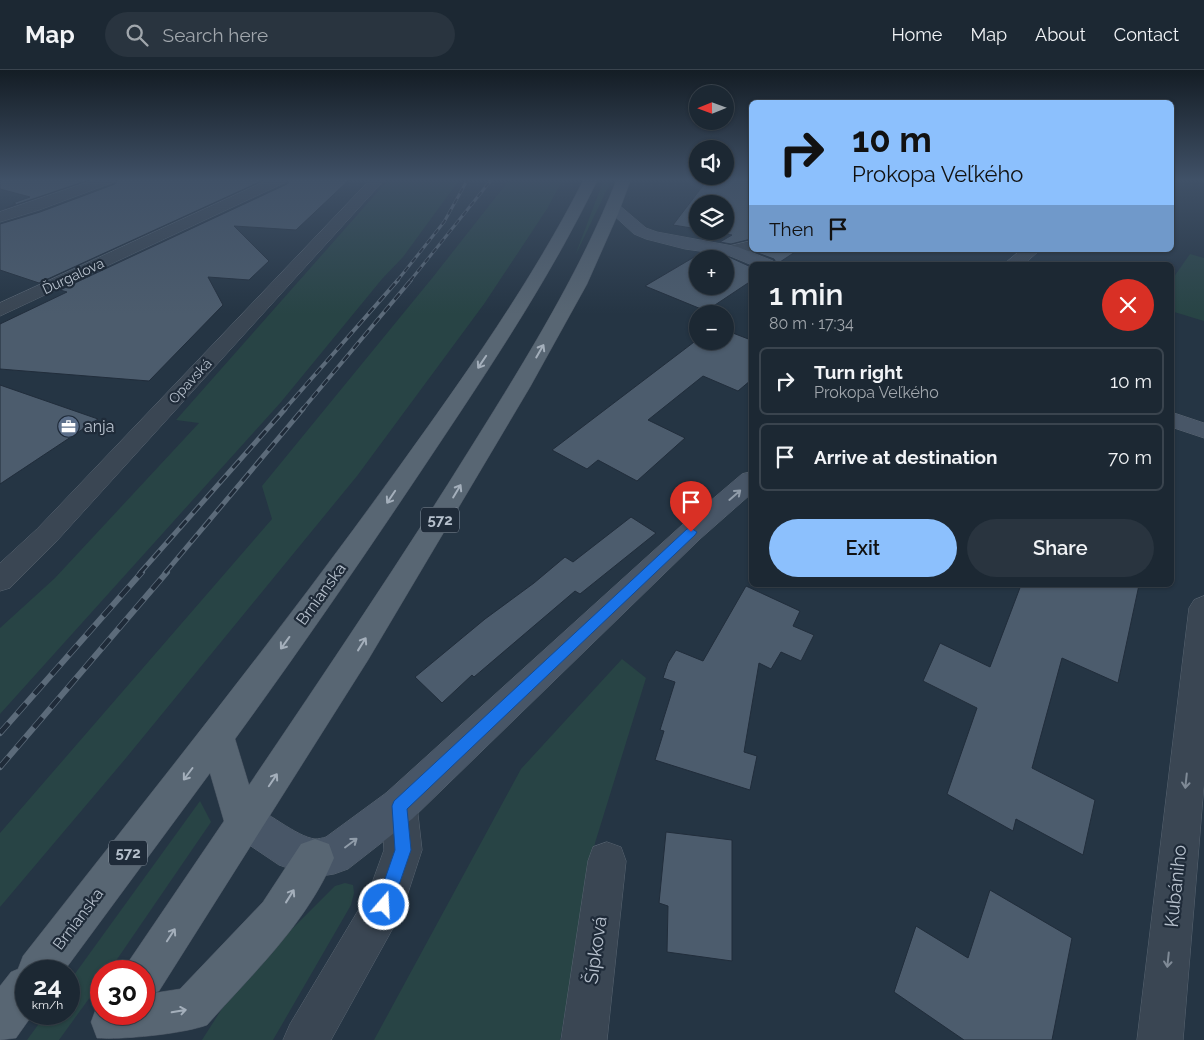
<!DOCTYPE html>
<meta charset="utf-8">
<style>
:root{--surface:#1c2833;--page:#29343f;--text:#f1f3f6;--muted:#a0a6ac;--line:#3a444e;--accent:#8cc0fd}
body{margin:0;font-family:Raleway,sans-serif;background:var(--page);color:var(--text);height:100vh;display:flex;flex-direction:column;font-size:19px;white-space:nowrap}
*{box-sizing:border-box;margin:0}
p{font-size:16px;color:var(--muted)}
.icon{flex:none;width:28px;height:28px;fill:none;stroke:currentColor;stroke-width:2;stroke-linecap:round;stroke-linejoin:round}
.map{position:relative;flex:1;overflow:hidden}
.drawer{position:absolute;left:749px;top:192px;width:425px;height:325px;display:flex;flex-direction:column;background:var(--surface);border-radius:8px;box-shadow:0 1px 4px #0004,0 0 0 1px var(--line)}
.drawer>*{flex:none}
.hud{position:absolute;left:749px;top:30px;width:425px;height:152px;border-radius:8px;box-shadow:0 1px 4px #0004,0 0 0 1px var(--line);background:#8cc0fd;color:#111;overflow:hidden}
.needle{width:32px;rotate:269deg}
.fabs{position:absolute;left:689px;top:15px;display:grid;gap:10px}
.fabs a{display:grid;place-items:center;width:45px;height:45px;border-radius:50%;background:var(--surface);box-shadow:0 1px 4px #0004,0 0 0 1px var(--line);font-size:25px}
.speed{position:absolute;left:15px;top:890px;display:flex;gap:10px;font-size:25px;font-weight:700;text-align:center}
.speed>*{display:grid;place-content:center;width:65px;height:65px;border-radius:50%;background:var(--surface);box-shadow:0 1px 4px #0004,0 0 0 1px var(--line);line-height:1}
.speed small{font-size:12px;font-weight:400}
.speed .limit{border:8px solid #d22;background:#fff;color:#111}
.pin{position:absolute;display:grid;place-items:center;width:42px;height:42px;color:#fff;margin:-51px -21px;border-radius:50% 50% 50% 0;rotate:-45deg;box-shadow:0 0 5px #0007}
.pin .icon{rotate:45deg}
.me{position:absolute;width:55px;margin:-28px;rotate:19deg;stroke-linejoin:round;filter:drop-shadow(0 0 4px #0008)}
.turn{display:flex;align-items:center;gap:18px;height:105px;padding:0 20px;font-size:22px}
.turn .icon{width:65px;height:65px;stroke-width:2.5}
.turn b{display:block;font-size:35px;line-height:42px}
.then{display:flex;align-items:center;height:48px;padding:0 20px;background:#0003;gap:10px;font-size:19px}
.round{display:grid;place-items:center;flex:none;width:52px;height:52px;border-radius:26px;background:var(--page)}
.head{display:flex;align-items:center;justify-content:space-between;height:85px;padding:0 20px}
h1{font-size:30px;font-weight:600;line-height:38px}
.cta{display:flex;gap:10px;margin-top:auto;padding:10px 20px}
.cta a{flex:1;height:58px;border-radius:30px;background:var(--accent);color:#111;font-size:20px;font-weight:600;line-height:58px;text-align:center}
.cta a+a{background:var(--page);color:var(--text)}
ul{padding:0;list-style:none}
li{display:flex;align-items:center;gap:15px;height:68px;margin:0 10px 8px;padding:0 10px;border:2px solid var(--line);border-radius:8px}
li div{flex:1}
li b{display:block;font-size:19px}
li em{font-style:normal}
header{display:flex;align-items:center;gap:30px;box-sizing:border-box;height:70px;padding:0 25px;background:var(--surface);border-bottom:1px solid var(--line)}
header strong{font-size:24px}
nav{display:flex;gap:28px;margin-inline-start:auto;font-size:18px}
.search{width:350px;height:45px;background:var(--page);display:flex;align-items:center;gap:12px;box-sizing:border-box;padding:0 18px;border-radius:28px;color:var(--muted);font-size:19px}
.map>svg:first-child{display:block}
.green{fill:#284445}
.building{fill:#4c5c6d;stroke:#212d3b;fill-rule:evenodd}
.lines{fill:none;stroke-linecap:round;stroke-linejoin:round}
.street-casing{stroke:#586471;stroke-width:1}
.secondary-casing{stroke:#586471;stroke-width:1}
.primary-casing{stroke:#475260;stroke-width:1}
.street{fill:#3a4653;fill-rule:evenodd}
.secondary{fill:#485667;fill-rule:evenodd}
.primary{fill:#586673;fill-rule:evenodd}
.rail-far3-casing{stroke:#5c6b7a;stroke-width:3}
.rail-far2-casing{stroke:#5c6b7a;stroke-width:4}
.rail-far1-casing{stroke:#5c6b7a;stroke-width:5}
.rail-casing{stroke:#5c6b7a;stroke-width:6}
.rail-far3{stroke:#1f2b39;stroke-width:2;stroke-dasharray:6;stroke-linecap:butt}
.rail-far2{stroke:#1f2b39;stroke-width:2.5;stroke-dasharray:8;stroke-linecap:butt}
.rail-far1{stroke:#1f2b39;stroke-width:3;stroke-dasharray:10;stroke-linecap:butt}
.rail{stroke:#1f2b39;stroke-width:4.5;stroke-dasharray:13;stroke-linecap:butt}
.oneway{stroke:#a4afbb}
.oneway2{stroke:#909ca9}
.oneway3{stroke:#7f8a96}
.route{fill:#1a73e8;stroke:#114b97}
.labels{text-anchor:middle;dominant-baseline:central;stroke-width:4.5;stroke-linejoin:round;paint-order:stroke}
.far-street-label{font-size:14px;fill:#b7c1cd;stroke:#1f2b39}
.shield{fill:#1f2b39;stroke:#8994a1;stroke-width:1}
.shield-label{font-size:15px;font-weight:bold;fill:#b7c1cd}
.poi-label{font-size:16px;fill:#b7c1cd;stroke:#1f2b39;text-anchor:start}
.street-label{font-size:16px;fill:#b7c1cd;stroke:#1f2b39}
.near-street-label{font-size:19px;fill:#b7c1cd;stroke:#1f2b39}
</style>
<header>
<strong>Map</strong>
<div class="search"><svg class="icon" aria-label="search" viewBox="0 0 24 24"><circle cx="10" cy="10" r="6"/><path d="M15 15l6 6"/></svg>Search here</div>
<nav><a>Home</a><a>Map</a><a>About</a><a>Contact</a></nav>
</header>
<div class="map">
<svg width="1204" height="970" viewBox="0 0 1204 970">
<rect width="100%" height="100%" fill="#253544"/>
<!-- green -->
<g class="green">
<path d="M 389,109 L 460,109 L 403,187 L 382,209 L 281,332 L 0,644 L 0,558 L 55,508 L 199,353 L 176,350 Z"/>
<path d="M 510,109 L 563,109 L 547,139 L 484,234 L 357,406 L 126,688 L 0,837 L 0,763 L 272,449 L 262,416 L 433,207 Z"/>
<path d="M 604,109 L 612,109 L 575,186 Z"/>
<path d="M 1190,184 L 1204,188 L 1204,251 L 1171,241 L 1171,211 Z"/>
<path d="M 622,589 L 646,608 L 595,773 L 560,970 L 374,970 L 521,699 Z"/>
<path d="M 200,731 L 211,752 L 109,901 L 101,901 L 101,912 L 59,970 L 27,970 L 46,944 L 69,944 L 69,912 Z"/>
<path d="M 345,813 L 353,815 L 354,823 L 351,835 L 273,970 L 202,970 L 239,912 L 335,816 Z"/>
</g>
<!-- building -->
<g class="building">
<path d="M 0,109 L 92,109 L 6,138 L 16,134 L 13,133 L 30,127 L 0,119 Z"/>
<path d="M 118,109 L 266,109 L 39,213 L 0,200 L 0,154 L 40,142 L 115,114 Z"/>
<path d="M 290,109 L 350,109 L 296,160 L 234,156 L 269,191 L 249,210 L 208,207 L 223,235 L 149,311 L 0,299 L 0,254 L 67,222 L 60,220 L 287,114 Z"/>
<path d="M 708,109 L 751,109 L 751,169 L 731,174 L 720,172 L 732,165 L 710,161 L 725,161 L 725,134 L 698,134 L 698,159 L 673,155 Z"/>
<path d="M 757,180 L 798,180 L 777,194 L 774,189 L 755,182 Z"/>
<path d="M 701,183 L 729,187 L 751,197 L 751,211 L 706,241 L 645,216 ZM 698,189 L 725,189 L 725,216 L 698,216 Z"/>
<path d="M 725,260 L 751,270 L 751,310 L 738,321 L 703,306 L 648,350 L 685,368 L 637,411 L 598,390 L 587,399 L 552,380 L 698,269 L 698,271 L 725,271 Z"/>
<path d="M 0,315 L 98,349 L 0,414 Z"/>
<path d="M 631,447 L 656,463 L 580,524 L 575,521 L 474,607 L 472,605 L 442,633 L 415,607 L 485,549 L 534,513 L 565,487 L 573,492 Z"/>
<path d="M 1021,515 L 1139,515 L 1118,613 L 1062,588 L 1032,698 L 1095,730 L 1083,785 L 1016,749 L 1013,761 L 947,724 L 977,638 L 923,611 L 940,573 L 990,597 Z"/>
<path d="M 746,516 L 800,541 L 793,556 L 814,565 L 801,591 L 781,582 L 771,599 L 759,593 L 744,682 L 757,686 L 750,720 L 655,690 L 664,661 L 660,660 L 675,612 L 663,608 L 668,593 L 676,580 L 703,591 Z"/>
<path d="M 666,762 L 732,770 L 732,891 L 667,882 L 668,836 L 659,833 Z"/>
<path d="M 990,820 L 1072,868 L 1052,970 L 964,970 L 894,922 L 916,856 L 968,888 Z"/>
</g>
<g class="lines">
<defs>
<g id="street">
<path d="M 97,109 L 116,109 L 114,112 L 39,140 L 0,152 L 0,142 Z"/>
<path d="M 270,109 L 288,109 L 286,112 L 0,246 L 0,233 Z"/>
<path d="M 371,109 L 385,109 L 55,473 L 10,518 L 0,521 L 0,493 L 37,459 Z"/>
<path d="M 751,171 L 751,180 L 755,180 L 732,186 L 726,185 L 724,181 L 726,177 Z"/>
<path d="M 1021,180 L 1040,180 L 1023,195 L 1003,195 Z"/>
<path d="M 1204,526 L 1204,714 L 1183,970 L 1137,970 L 1189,538 L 1194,530 Z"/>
<path d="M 399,718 L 412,723 L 417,736 L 422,780 L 404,835 L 398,849 L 331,970 L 283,970 L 290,954 L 368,824 L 384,780 L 381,736 L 386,723 Z"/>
<path d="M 607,772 L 621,777 L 626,791 L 607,970 L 561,970 L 588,791 L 593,777 Z"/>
</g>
<g id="secondary">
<path d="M 614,134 L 619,135 L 646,158 L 657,162 L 738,177 L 773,191 L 776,195 L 752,195 L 728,185 L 685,179 L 646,169 L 634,164 L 609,141 L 607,138 L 609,135 Z"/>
<path d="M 1171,342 L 1204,353 L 1204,368 L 1171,357 Z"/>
<path d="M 751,402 L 751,424 L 700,469 L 412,749 L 348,799 L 334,804 L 315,807 L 293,800 L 279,795 L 233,764 L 227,751 L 233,738 L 246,732 C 265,740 297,767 315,769 C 318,769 323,768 326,767 L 386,723 L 682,455 L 742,404 Z"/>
</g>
<path id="primary" d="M 584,109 L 598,109 C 554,200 499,284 443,368 C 376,469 307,570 235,669 L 249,715 C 326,601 403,487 475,371 C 528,286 580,202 617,109 L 631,109 L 618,144 L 587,214 L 530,317 L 368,590 L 159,921 L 154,923 L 180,919 L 263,832 L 301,774 L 315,769 L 329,774 L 334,788 C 307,853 253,903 207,955 C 183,964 120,970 97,968 L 91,952 L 97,936 L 101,935 L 101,944 L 144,944 L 144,901 L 125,901 L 129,891 L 224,751 L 210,703 L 64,901 L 26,901 L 26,944 L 33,944 L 16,968 L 0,970 L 0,916 L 11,902 L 18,899 L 23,886 C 150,724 279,564 399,397 C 466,304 532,211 584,109 Z"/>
</defs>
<!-- street casing -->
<use href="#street" class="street-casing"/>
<!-- secondary casing -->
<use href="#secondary" class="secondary-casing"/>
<!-- primary casing -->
<use href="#primary" class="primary-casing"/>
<!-- street -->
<use href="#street" class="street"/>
<!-- secondary -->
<use href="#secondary" class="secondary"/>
<!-- primary -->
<use href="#primary" class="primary"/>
<defs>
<g id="rail-far3">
<path d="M 397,211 L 444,152 L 468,109"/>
<path d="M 410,211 L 492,109"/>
</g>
<g id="rail-far2">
<path d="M 284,340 L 398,210"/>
<path d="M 302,340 L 411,210"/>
</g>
<g id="rail-far1">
<path d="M 140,503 L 285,339"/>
<path d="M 165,503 L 303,339"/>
</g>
<g id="rail">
<path d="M 0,663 L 142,502"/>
<path d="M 0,697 L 167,502"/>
</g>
</defs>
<!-- rail-far3 casing -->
<use href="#rail-far3" class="rail-far3-casing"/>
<!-- rail-far2 casing -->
<use href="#rail-far2" class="rail-far2-casing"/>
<!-- rail-far1 casing -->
<use href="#rail-far1" class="rail-far1-casing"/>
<!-- rail casing -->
<use href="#rail" class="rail-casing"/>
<!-- rail-far3 -->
<use href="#rail-far3" class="rail-far3"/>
<!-- rail-far2 -->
<use href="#rail-far2" class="rail-far2"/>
<!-- rail-far1 -->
<use href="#rail-far1" class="rail-far1"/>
<!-- rail -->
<use href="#rail" class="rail"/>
</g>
<!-- one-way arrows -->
<defs><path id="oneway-shaft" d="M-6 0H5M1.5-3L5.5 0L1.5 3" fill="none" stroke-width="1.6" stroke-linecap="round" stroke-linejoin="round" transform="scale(1.25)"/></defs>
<g class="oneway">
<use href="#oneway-shaft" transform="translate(540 281) rotate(-60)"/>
<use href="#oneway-shaft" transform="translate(482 292) rotate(124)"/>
<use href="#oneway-shaft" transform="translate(457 421) rotate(-59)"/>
<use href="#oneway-shaft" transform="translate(391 427) rotate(124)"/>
<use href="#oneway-shaft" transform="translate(285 573) rotate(126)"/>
<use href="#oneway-shaft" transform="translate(362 574) rotate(-58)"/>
<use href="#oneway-shaft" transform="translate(188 704) rotate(127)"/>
<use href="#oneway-shaft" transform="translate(273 710) rotate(-56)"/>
<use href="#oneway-shaft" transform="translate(290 826) rotate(-58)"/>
<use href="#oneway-shaft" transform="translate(171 865) rotate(-57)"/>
<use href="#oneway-shaft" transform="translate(179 941) rotate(-10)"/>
</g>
<g class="oneway2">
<use href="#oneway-shaft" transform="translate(735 425) rotate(-41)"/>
<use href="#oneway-shaft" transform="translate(351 773) rotate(-37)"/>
</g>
<g class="oneway3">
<use href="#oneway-shaft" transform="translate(1186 711) rotate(96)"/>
<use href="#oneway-shaft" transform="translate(1168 890) rotate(96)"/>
</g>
<!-- sky -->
<linearGradient id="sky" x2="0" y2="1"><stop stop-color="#141d25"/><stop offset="0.45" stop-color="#405167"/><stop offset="1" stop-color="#405167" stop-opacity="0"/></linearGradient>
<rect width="1204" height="244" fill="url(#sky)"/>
<!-- route -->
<path class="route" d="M 691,458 L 697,462 L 695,465 L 407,739 L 411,780 L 390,841 L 384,844 L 378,841 L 376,835 L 395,780 L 392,736 L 394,731 L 687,459 Z"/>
<!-- icons -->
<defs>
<symbol id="office-disc" viewBox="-11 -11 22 22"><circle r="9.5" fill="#5c6f8a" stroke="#1f2b39"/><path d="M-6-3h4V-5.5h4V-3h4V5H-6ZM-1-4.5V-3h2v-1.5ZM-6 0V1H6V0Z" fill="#fff"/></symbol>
</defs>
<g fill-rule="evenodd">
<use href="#office-disc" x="56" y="344" width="25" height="25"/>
</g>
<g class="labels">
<!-- far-street labels -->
<g class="far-street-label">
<text transform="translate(73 206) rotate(-25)">Ďurgalova</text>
<text transform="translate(190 311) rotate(-47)">Opavská</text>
</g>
<!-- shield labels -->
<g class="shield">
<rect x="421" y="437.5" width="38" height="25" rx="4"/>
<rect x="109" y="770.5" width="38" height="25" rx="4"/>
</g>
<g class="shield-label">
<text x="440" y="450">572</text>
<text x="128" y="783">572</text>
</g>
<!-- poi labels -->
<g class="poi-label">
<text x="84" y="356">anja</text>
</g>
<!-- street labels -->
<g class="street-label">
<text transform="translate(321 524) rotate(-54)">Brnianska</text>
<text transform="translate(78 849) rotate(-53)">Brnianska</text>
</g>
<!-- near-street labels -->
<g class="near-street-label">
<text transform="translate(1175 816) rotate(-84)">Kubániho</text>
<text transform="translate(595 880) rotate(-82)">Šípková</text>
</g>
</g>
</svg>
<div class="fabs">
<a><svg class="needle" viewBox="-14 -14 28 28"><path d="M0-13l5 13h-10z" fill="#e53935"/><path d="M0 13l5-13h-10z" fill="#a0a6ac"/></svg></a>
<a><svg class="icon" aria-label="sound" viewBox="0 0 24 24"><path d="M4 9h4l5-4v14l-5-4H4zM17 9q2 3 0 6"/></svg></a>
<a><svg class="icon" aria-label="layers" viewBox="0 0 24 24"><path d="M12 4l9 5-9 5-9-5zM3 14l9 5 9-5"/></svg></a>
<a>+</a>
<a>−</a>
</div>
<div class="speed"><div>24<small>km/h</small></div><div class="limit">30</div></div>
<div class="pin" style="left:691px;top:462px;background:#d93025"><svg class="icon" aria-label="arrive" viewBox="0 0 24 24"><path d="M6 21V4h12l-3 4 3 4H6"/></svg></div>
<svg class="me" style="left:384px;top:835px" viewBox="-20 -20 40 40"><circle r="17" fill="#1a73e8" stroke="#fff" stroke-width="3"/><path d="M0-11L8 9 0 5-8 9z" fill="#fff"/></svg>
<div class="hud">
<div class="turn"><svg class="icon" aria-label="right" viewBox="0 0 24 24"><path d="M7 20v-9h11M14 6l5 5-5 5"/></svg><div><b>10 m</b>Prokopa Veľkého</div></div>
<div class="then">Then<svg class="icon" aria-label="arrive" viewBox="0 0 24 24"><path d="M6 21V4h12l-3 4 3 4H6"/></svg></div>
</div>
<section class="drawer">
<div class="head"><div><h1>1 min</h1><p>80 m · 17:34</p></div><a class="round" style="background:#d93025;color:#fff"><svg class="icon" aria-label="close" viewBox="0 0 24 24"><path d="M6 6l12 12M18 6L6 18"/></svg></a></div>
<ul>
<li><svg class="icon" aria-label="right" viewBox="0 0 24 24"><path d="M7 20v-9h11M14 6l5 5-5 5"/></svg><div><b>Turn right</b><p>Prokopa Veľkého</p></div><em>10 m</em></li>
<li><svg class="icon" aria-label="arrive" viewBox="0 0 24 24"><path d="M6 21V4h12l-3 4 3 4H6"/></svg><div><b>Arrive at destination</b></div><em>70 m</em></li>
</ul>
<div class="cta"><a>Exit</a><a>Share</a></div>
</section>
</div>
